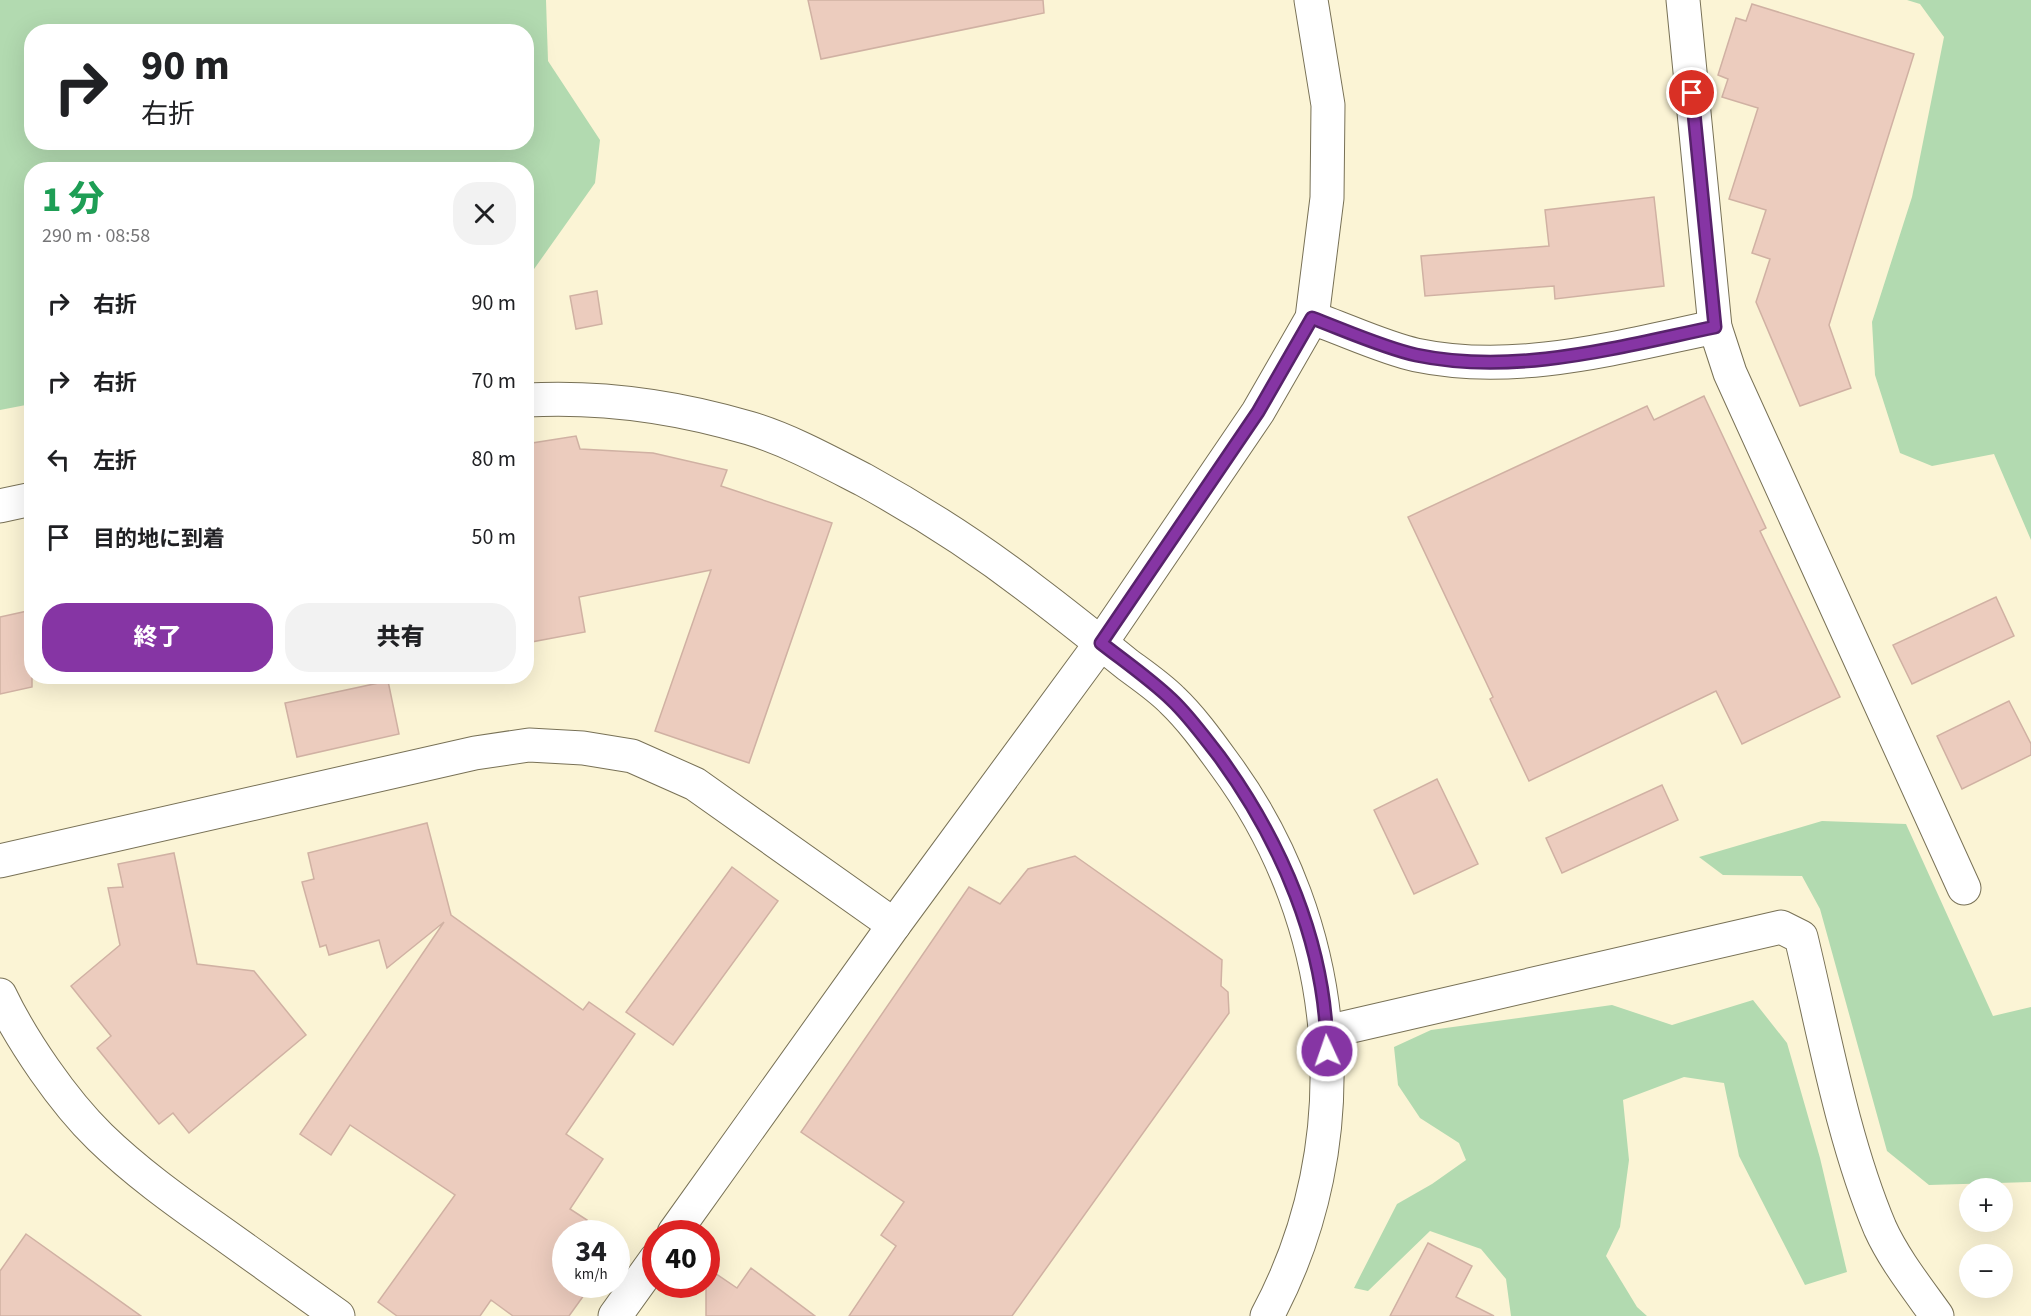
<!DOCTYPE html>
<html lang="ja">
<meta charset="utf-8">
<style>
:root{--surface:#fff;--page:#f2f2f2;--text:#202124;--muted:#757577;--accent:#8635a4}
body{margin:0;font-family:"Source Sans 3","Noto Sans JP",sans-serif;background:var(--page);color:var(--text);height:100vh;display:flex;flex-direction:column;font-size:22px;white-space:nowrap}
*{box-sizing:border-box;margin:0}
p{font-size:20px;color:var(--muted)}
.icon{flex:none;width:33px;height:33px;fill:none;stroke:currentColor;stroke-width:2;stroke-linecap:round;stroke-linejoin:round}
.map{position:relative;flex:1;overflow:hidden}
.side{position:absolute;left:24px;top:162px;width:510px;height:522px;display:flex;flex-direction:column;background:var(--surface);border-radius:24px;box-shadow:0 6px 24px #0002}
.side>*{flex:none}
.banner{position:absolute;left:24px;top:24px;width:510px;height:126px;border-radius:24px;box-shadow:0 6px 24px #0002;background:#fff;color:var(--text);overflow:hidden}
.buttons{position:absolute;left:1959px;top:1178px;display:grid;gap:12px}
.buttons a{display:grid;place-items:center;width:54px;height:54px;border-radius:50%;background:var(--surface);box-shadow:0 6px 24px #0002;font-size:30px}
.speed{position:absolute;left:552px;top:1220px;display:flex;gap:12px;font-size:30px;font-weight:700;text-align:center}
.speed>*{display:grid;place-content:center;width:78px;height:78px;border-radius:50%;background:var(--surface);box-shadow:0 6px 24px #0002;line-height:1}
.speed small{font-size:15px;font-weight:400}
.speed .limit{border:9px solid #d22;background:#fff;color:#111}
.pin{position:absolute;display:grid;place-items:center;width:51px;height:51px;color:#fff;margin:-26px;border:3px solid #fff;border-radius:50%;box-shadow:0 2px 6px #0007}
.me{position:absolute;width:66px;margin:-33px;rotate:357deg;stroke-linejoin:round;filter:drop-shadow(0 0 4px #0008)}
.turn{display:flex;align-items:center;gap:21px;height:126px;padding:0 18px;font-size:27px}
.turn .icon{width:78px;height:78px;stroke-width:2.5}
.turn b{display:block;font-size:42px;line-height:51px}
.round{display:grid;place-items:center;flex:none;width:63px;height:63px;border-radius:24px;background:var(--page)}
.summary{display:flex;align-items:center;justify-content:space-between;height:102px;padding:0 18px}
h1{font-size:36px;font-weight:800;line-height:45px;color:#1e9e55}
.primary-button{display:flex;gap:12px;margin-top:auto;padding:12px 18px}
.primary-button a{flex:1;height:69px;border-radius:24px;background:var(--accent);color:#fff;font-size:24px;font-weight:800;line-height:69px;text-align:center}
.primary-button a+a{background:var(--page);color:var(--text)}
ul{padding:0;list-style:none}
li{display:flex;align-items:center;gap:18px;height:78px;padding:0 18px}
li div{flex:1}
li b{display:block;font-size:22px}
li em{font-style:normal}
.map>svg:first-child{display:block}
.green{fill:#b2dab0;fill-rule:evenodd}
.building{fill:#ecccbe;stroke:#d0b1a3;stroke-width:1.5}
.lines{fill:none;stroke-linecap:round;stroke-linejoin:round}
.minor-casing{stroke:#787156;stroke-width:35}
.tertiary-casing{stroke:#787156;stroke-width:35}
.minor{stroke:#fff;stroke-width:33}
.tertiary{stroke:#fff;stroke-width:33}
.route-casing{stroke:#57226b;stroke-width:15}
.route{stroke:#8635a4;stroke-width:10}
</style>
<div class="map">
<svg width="2031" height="1316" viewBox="0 0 2031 1316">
<rect width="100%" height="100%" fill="#fbf4d5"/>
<!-- green -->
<g class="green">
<path d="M 0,0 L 546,0 L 548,61 L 600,140 L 595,183 L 527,279 L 526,170 L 32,170 L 31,404 L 0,410 ZM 32,32 L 526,32 L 526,142 L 32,142 Z"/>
<path d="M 1907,0 L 2031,0 L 2031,540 L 1994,454 L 1932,466 L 1900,453 L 1875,375 L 1872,322 L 1912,197 L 1944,37 L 1920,4 Z"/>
<path d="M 1822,821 L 1906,824 L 1993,1016 L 2031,1007 L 2031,1182 L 1929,1185 L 1887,1151 L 1820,909 L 1802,876 L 1723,875 L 1699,857 Z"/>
<path d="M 1753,1000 L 1787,1043 L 1820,1158 L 1847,1272 L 1805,1285 L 1739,1156 L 1724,1083 L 1684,1077 L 1623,1100 L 1629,1160 L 1620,1227 L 1606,1256 L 1637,1307 L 1647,1316 L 1511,1316 L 1506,1279 L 1481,1249 L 1430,1231 L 1368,1291 L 1354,1288 L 1397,1204 L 1432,1184 L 1466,1160 L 1459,1143 L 1420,1118 L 1398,1085 L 1394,1047 L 1431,1030 L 1612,1005 L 1672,1025 Z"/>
</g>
<!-- building -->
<g class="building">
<path d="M 808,0 L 1043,0 L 1044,13 L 821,59 Z"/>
<path d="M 1752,4 L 1914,54 L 1829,325 L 1851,388 L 1800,406 L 1756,302 L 1770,259 L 1752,253 L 1766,210 L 1729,199 L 1758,108 L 1722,97 L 1728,79 L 1718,75 L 1736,18 L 1746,21 Z"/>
<path d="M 1654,197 L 1664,286 L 1555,299 L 1554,286 L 1425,296 L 1421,256 L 1549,246 L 1545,210 Z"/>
<path d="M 597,291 L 602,324 L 576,329 L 570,296 Z"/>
<path d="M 1704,396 L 1766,528 L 1760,531 L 1840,697 L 1742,744 L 1716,691 L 1529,781 L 1490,699 L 1493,697 L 1408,517 L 1647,406 L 1654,420 Z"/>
<path d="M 576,436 L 580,449 L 653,453 L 727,470 L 721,486 L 832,523 L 749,763 L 655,731 L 711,570 L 579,597 L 585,632 L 526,643 L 526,444 Z"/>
<path d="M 1996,597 L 2014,636 L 1912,684 L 1893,645 Z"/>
<path d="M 32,610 L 32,687 L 0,694 L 0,617 Z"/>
<path d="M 388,681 L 399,734 L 297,757 L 285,703 Z"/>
<path d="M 2009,701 L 2031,744 L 2031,755 L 1962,789 L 1937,736 Z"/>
<path d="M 1437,779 L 1478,864 L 1414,894 L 1374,810 Z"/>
<path d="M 1662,785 L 1678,820 L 1562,873 L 1546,838 Z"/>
<path d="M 427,823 L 451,915 L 583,1010 L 589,1002 L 635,1034 L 566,1134 L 603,1159 L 570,1209 L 587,1220 L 584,1224 L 597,1233 L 566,1233 L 566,1284 L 592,1284 L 569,1316 L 513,1316 L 491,1300 L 480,1316 L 397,1316 L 378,1302 L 455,1195 L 350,1125 L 331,1155 L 300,1134 L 444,922 L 387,968 L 379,940 L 329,955 L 326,945 L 320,947 L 302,882 L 314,879 L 308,853 Z"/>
<path d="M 174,853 L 197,964 L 254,971 L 306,1035 L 189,1133 L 173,1113 L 159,1124 L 97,1048 L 111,1036 L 71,986 L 120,945 L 108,888 L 123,887 L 118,864 Z"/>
<path d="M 1075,856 L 1222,960 L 1221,986 L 1228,992 L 1229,1013 L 1012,1316 L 849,1316 L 896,1246 L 881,1235 L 904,1202 L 801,1132 L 969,887 L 1000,904 L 1028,869 Z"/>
<path d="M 732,867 L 778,901 L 673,1045 L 626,1012 Z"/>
<path d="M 26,1234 L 141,1316 L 0,1316 L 0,1271 Z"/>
<path d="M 1428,1243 L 1472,1266 L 1456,1297 L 1494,1316 L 1390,1316 Z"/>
<path d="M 706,1267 L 737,1288 L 751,1268 L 815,1316 L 706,1316 Z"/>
</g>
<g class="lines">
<defs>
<g id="minor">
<path d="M 1683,0 L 1715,327 L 1730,373 L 1964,888"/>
<path d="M 1312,318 C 1344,329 1384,348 1416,355 C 1516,376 1618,347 1715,327"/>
<path d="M 1101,643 L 1258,412 L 1312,318 L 1327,198 L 1328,105 L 1311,0"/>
<path d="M 1326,1032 L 1781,927 L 1801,937 C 1824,1032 1842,1138 1880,1228 C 1894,1259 1917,1288 1937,1316"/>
</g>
<g id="tertiary">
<path d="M 526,400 C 600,396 678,407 749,428 C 789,440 827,461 864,480 C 924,513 980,549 1034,591 C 1066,615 1097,640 1128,665 C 1143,676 1159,687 1172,700 C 1192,719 1209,743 1225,765 C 1343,925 1361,1141 1267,1316"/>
<path d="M 0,506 L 32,499"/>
<path d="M 0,861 L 475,753 L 529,745 L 583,748 L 632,756 L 695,784 L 894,925"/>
<path d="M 0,995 C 22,1041 63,1101 100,1137 C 135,1171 175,1200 215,1228 C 256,1257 297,1287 338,1316"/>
<path d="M 674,1233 L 894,925 L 1101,643"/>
<path d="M 615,1316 L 656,1259"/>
</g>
</defs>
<!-- minor casing -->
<use href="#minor" class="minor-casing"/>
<!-- tertiary casing -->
<use href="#tertiary" class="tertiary-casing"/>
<!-- minor -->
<use href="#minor" class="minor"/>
<!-- tertiary -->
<use href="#tertiary" class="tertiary"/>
</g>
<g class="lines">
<defs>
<path id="route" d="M 1327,1051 C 1326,944 1281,841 1219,756 C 1204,737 1189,716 1172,700 C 1150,679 1124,661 1101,643 L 1258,412 L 1312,318 C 1344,330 1384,348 1416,355 C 1516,376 1618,347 1715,327 L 1692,93"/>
</defs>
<!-- route casing -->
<use href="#route" class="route-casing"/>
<!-- route -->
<use href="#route" class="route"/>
</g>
</svg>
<div class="buttons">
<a>+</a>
<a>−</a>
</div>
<div class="speed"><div>34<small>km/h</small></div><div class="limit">40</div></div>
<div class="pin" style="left:1692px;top:93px;background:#d93025"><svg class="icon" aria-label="arrive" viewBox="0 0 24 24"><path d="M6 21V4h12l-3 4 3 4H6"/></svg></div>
<svg class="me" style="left:1327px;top:1051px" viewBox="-20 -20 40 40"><circle r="17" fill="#8635a4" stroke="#fff" stroke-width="3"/><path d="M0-11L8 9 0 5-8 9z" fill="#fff"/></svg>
<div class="banner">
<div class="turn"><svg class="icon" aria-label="right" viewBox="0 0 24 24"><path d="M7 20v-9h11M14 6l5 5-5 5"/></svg><div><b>90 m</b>右折</div></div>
</div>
<section class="side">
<div class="summary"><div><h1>1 分</h1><p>290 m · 08:58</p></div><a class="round"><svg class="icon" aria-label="close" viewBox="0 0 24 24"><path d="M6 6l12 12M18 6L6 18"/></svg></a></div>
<ul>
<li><svg class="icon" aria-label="right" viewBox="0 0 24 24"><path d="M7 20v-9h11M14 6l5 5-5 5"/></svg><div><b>右折</b></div><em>90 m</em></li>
<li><svg class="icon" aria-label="right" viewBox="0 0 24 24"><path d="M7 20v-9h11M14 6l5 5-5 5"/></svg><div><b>右折</b></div><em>70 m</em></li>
<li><svg class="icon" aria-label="left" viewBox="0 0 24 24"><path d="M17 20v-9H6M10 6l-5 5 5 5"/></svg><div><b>左折</b></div><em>80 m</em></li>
<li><svg class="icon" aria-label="arrive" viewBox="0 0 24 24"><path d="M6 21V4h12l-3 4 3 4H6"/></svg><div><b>目的地に到着</b></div><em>50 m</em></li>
</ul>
<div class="primary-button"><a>終了</a><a>共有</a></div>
</section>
</div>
